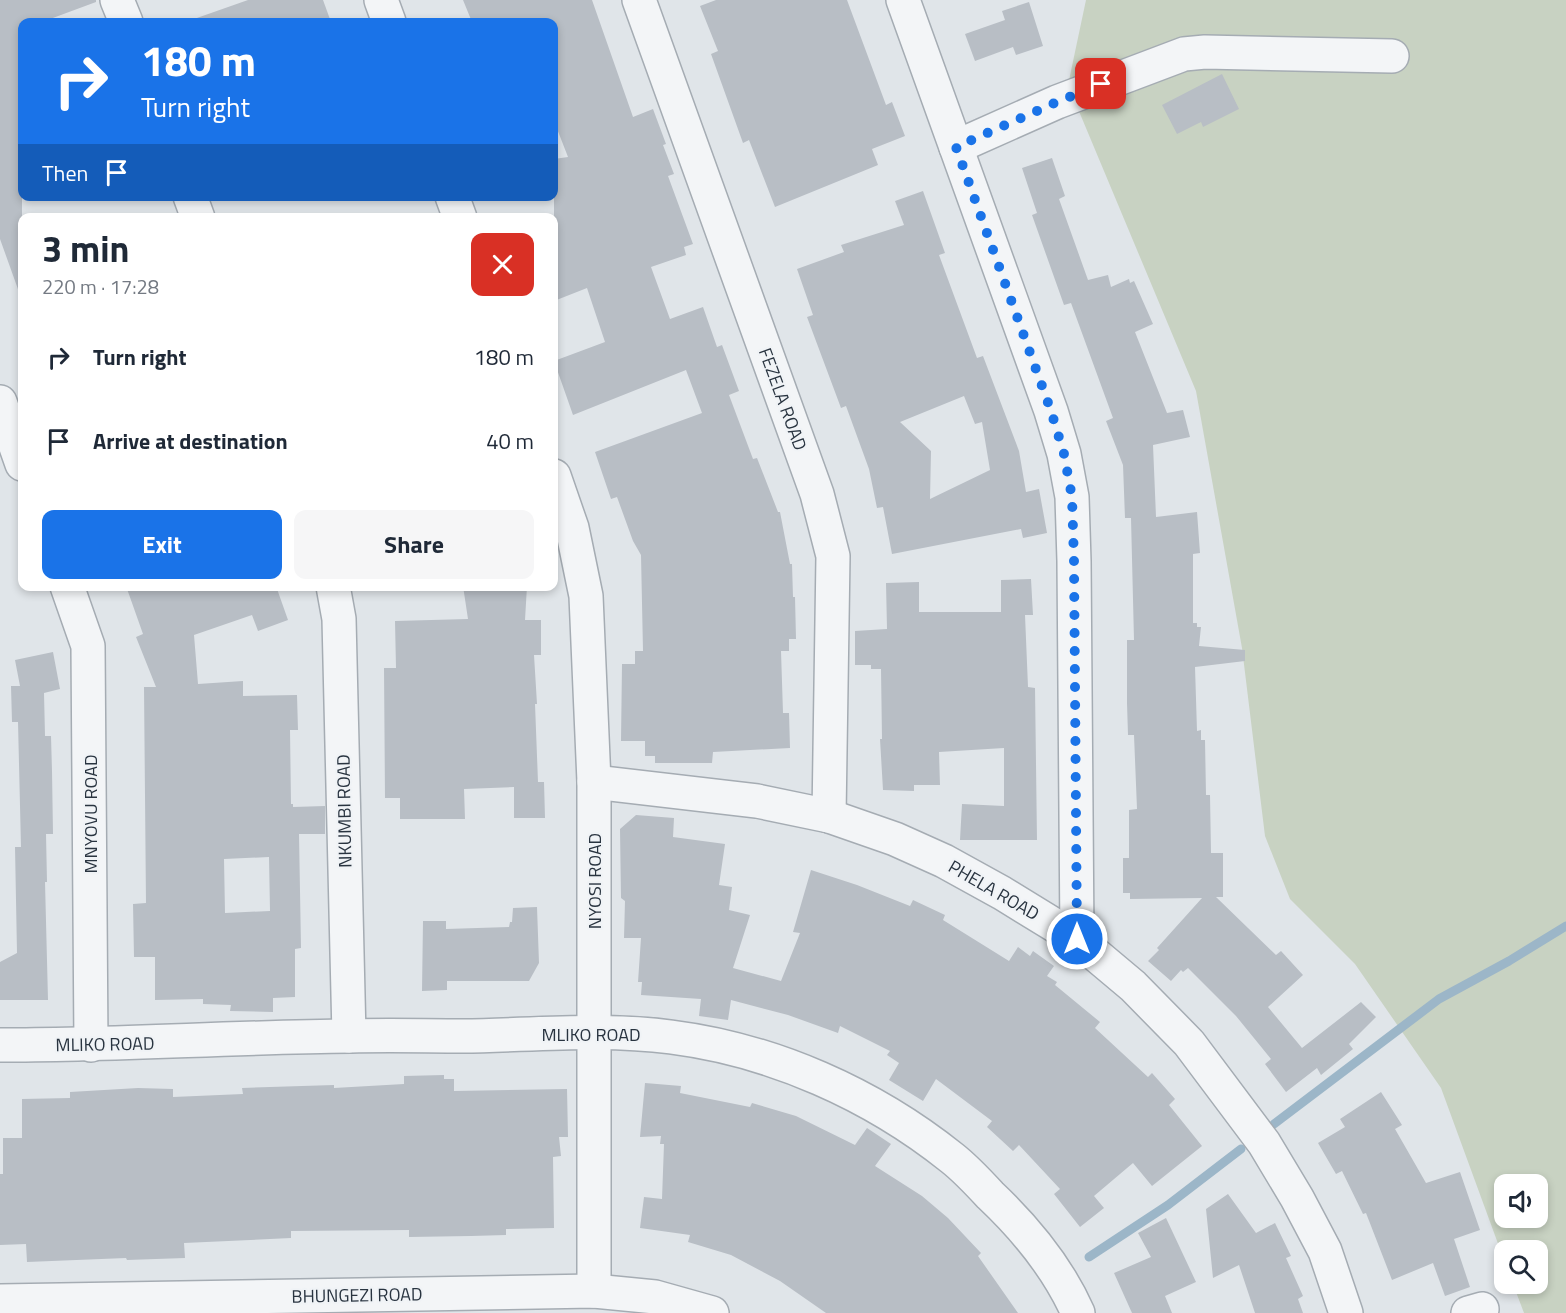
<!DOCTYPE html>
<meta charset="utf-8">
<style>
:root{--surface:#fff;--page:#f6f6f7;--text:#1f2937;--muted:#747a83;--accent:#1a73e8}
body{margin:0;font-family:"Titillium Web",sans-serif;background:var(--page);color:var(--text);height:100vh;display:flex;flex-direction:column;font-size:22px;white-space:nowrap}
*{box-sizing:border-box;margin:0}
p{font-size:20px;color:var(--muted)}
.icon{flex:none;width:33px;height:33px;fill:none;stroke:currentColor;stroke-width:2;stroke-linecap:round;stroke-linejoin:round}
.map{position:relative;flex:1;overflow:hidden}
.side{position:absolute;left:18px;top:213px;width:540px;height:378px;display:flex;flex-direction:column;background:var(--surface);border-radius:12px;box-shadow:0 3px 9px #0003}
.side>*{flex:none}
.top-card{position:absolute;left:18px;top:18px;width:540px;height:183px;border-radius:12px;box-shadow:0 3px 9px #0003;background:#1a73e8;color:#fff;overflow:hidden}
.controls{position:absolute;left:1494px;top:1174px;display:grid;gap:12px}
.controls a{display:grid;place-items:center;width:54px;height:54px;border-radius:12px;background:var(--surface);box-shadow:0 3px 9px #0003;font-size:30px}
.pin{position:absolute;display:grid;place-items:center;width:51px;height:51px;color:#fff;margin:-26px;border-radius:12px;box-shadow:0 3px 9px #0006}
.me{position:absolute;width:66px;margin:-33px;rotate:0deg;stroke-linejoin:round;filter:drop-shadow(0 0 4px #0008)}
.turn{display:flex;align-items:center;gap:21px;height:126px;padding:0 24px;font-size:27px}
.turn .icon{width:78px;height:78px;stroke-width:2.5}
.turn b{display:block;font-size:42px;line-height:51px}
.then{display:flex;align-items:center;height:57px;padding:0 24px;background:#0003;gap:12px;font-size:22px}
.round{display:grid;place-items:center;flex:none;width:63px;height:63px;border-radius:12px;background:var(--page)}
.summary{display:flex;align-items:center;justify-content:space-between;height:102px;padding:0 24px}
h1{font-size:36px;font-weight:700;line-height:45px}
.action{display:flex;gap:12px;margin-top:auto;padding:12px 24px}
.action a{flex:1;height:69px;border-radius:12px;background:var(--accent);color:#fff;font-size:24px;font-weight:700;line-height:69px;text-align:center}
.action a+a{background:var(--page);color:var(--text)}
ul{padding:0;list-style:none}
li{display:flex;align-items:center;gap:18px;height:84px;padding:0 24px}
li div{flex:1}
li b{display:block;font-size:22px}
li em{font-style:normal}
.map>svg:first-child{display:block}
.green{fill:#c8d2c2;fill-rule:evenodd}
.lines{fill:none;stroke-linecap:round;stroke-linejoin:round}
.stream{stroke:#9cb6c8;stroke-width:9}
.building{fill:#b8bec5;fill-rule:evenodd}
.minor-casing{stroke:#a5acb3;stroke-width:36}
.minor{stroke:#f3f5f7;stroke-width:33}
.route{stroke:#1a73e8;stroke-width:10;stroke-dasharray:0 18}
.labels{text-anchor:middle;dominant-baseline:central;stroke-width:4.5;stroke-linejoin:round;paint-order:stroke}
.street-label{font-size:18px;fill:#293440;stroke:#f0f3f6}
</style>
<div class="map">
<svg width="1566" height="1313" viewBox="0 0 1566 1313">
<rect width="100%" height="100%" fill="#e0e5e9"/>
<!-- green -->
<path class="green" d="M 1086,0 L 1566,0 L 1566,1313 L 1524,1313 L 1513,1284 L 1538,1284 L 1538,1251 L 1504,1251 L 1504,1260 L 1441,1088 L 1355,964 L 1290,899 L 1265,836 L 1242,648 L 1196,391 L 1068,85 ZM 1504,1185 L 1538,1185 L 1538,1218 L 1504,1218 Z"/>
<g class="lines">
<!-- stream -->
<g class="stream">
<path d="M 1274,1124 L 1439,999 L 1509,961 L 1566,926"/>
<path d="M 1089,1257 L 1168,1205 L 1241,1149"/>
</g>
</g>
<!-- building -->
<g class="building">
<path d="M 0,0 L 96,0 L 96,2 L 42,22 L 22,22 L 22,292 L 19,292 L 0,239 Z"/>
<path d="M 248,0 L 323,0 L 331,22 L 195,22 L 194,19 Z"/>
<path d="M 463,0 L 592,0 L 633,117 L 653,109 L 666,144 L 663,145 L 674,174 L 668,176 L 693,244 L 684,247 L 686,255 L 651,267 L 670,319 L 703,307 L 717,347 L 722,345 L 739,391 L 729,395 L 753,459 L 757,458 L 778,512 L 780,512 L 790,564 L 792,564 L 793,597 L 795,597 L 796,639 L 789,639 L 789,651 L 781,651 L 783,713 L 789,713 L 790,748 L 713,752 L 712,763 L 655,763 L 655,756 L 645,756 L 645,741 L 621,741 L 622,664 L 635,664 L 635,651 L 643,651 L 641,555 L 633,541 L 617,497 L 611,499 L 595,452 L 702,413 L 686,370 L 573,415 L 554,361 L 605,342 L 587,288 L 554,301 L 554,159 L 568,157 L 554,121 L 554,22 L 472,22 Z"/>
<path d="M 716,0 L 847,0 L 886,105 L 892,102 L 905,136 L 872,149 L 878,165 L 775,207 L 749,140 L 743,143 L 711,54 L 718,51 L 700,6 Z"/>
<path d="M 1029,2 L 1043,46 L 1016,55 L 1013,47 L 975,61 L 965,34 L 1005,20 L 1002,11 Z"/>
<path d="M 1222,74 L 1239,109 L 1203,127 L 1201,122 L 1177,134 L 1162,105 Z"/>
<path d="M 1052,158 L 1065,196 L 1059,199 L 1088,280 L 1108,275 L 1111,287 L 1129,279 L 1130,283 L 1134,281 L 1153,324 L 1135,332 L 1167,413 L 1183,410 L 1190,437 L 1153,445 L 1156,517 L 1197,512 L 1200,553 L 1193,554 L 1193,623 L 1197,623 L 1197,627 L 1201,627 L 1199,646 L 1245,650 L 1245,661 L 1195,667 L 1197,731 L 1201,730 L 1201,740 L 1205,740 L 1206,795 L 1210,795 L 1211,853 L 1223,853 L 1223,897 L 1216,897 L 1276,955 L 1281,951 L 1303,975 L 1268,1007 L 1302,1048 L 1361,1002 L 1376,1017 L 1349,1044 L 1353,1049 L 1321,1075 L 1317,1068 L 1286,1092 L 1265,1064 L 1271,1059 L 1236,1016 L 1188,968 L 1183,972 L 1181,970 L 1171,981 L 1148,961 L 1159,950 L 1157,948 L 1202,898 L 1130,899 L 1130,893 L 1123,893 L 1123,858 L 1129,858 L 1129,810 L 1137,809 L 1134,735 L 1128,735 L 1127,703 L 1127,640 L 1134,640 L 1131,518 L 1125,518 L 1123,465 L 1106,421 L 1113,418 L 1071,303 L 1064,305 L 1032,215 L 1037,213 L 1022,168 Z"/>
<path d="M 923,191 L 945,253 L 939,255 L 977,358 L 983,356 L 1019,451 L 1026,492 L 1039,489 L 1047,533 L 1023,538 L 1021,529 L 892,554 L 883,507 L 877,508 L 869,469 L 846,406 L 841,408 L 807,317 L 813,315 L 797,269 L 844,252 L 841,245 L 904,225 L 895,201 ZM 964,396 L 975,424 L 982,422 L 990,470 L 930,499 L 931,451 L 900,422 Z"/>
<path d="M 1031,579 L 1033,615 L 1025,615 L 1028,687 L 1035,688 L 1037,840 L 960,840 L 962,804 L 1004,806 L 1004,748 L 939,752 L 940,785 L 914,785 L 914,791 L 883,790 L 880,739 L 882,739 L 881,669 L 871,669 L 871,665 L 855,665 L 855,631 L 887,629 L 886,583 L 919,582 L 919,612 L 1001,612 L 1001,580 Z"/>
<path d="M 126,586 L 276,586 L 288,620 L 258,631 L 252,615 L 194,635 L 198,684 L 243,681 L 243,696 L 297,695 L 298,730 L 290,730 L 291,804 L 293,804 L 293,807 L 325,806 L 325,834 L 299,834 L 301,948 L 295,949 L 295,997 L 273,998 L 273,1012 L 230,1011 L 231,1005 L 203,1004 L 203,999 L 155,1000 L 155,957 L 134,957 L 133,904 L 146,903 L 144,687 L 156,687 L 136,637 L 143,634 ZM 269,857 L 270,911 L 225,913 L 224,859 Z"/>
<path d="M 463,586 L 527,586 L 525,620 L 541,620 L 541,655 L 534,655 L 537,704 L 535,704 L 538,782 L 544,782 L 545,818 L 514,818 L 514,787 L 464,789 L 465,819 L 400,819 L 400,798 L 385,798 L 384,668 L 396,668 L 395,621 L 468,619 Z"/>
<path d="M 53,652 L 60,689 L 44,693 L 45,736 L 51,736 L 52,771 L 53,834 L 46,834 L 47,882 L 45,882 L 48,1000 L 0,1000 L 0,962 L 17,953 L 15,847 L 21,847 L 18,722 L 12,722 L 11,686 L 20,686 L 15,660 Z"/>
<path d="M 636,815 L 674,818 L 673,837 L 725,844 L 719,885 L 732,887 L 729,910 L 750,915 L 733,968 L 781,981 L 800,933 L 793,932 L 811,870 L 857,885 L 910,906 L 913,900 L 945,915 L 943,920 L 1009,961 L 1018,947 L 1030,956 L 1033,951 L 1054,966 L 1047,976 L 1057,982 L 1055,985 L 1100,1022 L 1095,1028 L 1148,1077 L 1152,1073 L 1175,1099 L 1169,1105 L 1202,1146 L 1152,1186 L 1133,1163 L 1094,1196 L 1104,1208 L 1080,1227 L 1054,1194 L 1060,1189 L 1019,1145 L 1013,1151 L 987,1127 L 992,1121 L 936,1079 L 923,1101 L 889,1080 L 899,1063 L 887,1055 L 890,1051 L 840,1026 L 838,1033 L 788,1015 L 731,1000 L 728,1020 L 699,1016 L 701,999 L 641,995 L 642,982 L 638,982 L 641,938 L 624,938 L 625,901 L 621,898 L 620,829 Z"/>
<path d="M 537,907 L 539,963 L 529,981 L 447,981 L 447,990 L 422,991 L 423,921 L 446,921 L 446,929 L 509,927 L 510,922 L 512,922 L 513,908 Z"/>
<path d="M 444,1075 L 444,1079 L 454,1079 L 454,1091 L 567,1089 L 568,1137 L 559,1137 L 561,1156 L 553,1157 L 554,1228 L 506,1229 L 506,1235 L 471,1236 L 409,1237 L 409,1230 L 291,1231 L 291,1238 L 184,1243 L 185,1258 L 127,1260 L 126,1258 L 27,1262 L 26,1244 L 0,1245 L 0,1174 L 3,1174 L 3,1138 L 22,1138 L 22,1099 L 70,1098 L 70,1092 L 138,1088 L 173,1089 L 173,1097 L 243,1094 L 242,1088 L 334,1085 L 334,1088 L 404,1084 L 404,1076 Z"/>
<path d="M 645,1083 L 681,1086 L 680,1093 L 750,1107 L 752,1103 L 796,1116 L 855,1145 L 867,1128 L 891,1144 L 875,1166 L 922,1196 L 948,1218 L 981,1253 L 978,1256 L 1018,1313 L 826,1313 L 780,1281 L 731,1255 L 688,1242 L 690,1235 L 640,1228 L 644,1197 L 662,1199 L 664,1144 L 660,1144 L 661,1136 L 640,1137 Z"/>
<path d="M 1381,1092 L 1402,1125 L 1395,1129 L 1426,1183 L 1460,1172 L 1480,1230 L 1454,1239 L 1470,1287 L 1445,1296 L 1433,1263 L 1392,1280 L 1366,1213 L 1363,1214 L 1342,1171 L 1336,1174 L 1318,1143 L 1345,1127 L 1340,1119 Z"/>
<path d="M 1228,1194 L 1256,1233 L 1275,1223 L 1291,1256 L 1286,1258 L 1303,1296 L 1298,1299 L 1303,1313 L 1255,1313 L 1239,1265 L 1213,1278 L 1206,1209 Z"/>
<path d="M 1166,1218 L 1196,1282 L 1165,1296 L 1172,1313 L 1132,1313 L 1114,1273 L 1151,1257 L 1138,1233 Z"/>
</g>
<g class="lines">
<defs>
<g id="minor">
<path d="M 117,0 L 126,22"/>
<path d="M 381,0 L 389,22"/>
<path d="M 639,0 L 817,494 L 833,556 L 829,816"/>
<path d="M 903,0 L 1051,411 L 1064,454 L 1072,497 L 1074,561 L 1077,939"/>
<path d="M 956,147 L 1057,102 L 1184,54 L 1205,52 L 1392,56"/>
<path d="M 190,196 L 198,218"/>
<path d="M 452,196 L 460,218"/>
<path d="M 0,402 L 22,464"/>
<path d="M 554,476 L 572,528 L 586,596 L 594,782 L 594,1291"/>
<path d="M 67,586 L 88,646 L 91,1045"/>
<path d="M 333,586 L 339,619 L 349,1036"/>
<path d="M 594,782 L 757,801 L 829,816 L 895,839 L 944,861 L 1002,893 L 1077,939 L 1133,986 L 1189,1043 L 1264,1143 L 1297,1198 L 1325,1251 L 1346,1313"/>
<path d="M 0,1045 C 117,1045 234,1037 351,1036 C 388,1035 426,1036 463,1036 C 532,1035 603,1028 671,1037 C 773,1050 872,1094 952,1158 C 966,1169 978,1182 990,1195 C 1026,1229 1058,1268 1078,1313"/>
<path d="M 0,1301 L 594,1291 L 655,1297 L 712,1313"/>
<path d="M 1468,1313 L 1482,1309"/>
</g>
</defs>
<!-- minor casing -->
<use href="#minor" class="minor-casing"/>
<!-- minor -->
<use href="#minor" class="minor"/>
</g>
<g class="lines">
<!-- route -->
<path class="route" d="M 1077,939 L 1074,561 L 1072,497 L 1064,454 L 1051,411 L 956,147 L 1057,102 L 1101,84"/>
</g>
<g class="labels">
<!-- street labels -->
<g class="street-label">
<text transform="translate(783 399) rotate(70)">FEZELA ROAD</text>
<text transform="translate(344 811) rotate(-91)">NKUMBI ROAD</text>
<text transform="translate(90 814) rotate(-90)">MNYOVU ROAD</text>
<text transform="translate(594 881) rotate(-90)">NYOSI ROAD</text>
<text transform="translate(994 890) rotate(30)">PHELA ROAD</text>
<text x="591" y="1034">MLIKO ROAD</text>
<text transform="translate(105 1044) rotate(-1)">MLIKO ROAD</text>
<text transform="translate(357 1295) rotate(-1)">BHUNGEZI ROAD</text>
</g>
</g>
</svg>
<div class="controls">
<a><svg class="icon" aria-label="sound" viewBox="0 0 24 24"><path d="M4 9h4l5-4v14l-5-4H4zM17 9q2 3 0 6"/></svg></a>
<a><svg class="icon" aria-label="search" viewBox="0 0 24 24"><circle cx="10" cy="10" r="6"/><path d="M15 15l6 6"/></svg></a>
</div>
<div class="pin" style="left:1101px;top:84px;background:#d93025"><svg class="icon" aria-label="arrive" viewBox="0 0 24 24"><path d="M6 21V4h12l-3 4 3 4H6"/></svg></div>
<svg class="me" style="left:1077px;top:939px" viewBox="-20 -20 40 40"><circle r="17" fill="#1a73e8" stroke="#fff" stroke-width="3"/><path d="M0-11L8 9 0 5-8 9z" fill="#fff"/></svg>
<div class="top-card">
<div class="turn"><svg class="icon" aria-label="right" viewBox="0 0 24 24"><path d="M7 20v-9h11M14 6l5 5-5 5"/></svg><div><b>180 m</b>Turn right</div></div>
<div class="then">Then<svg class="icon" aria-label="arrive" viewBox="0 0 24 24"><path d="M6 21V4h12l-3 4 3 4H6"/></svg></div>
</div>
<section class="side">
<div class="summary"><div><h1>3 min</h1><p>220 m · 17:28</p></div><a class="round" style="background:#d93025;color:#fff"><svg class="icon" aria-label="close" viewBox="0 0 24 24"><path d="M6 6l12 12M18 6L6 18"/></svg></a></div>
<ul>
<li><svg class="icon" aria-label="right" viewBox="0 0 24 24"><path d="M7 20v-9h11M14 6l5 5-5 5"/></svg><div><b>Turn right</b></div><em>180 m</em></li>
<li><svg class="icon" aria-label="arrive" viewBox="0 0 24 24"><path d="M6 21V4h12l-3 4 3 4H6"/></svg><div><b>Arrive at destination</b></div><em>40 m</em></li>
</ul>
<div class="action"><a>Exit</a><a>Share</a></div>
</section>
</div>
